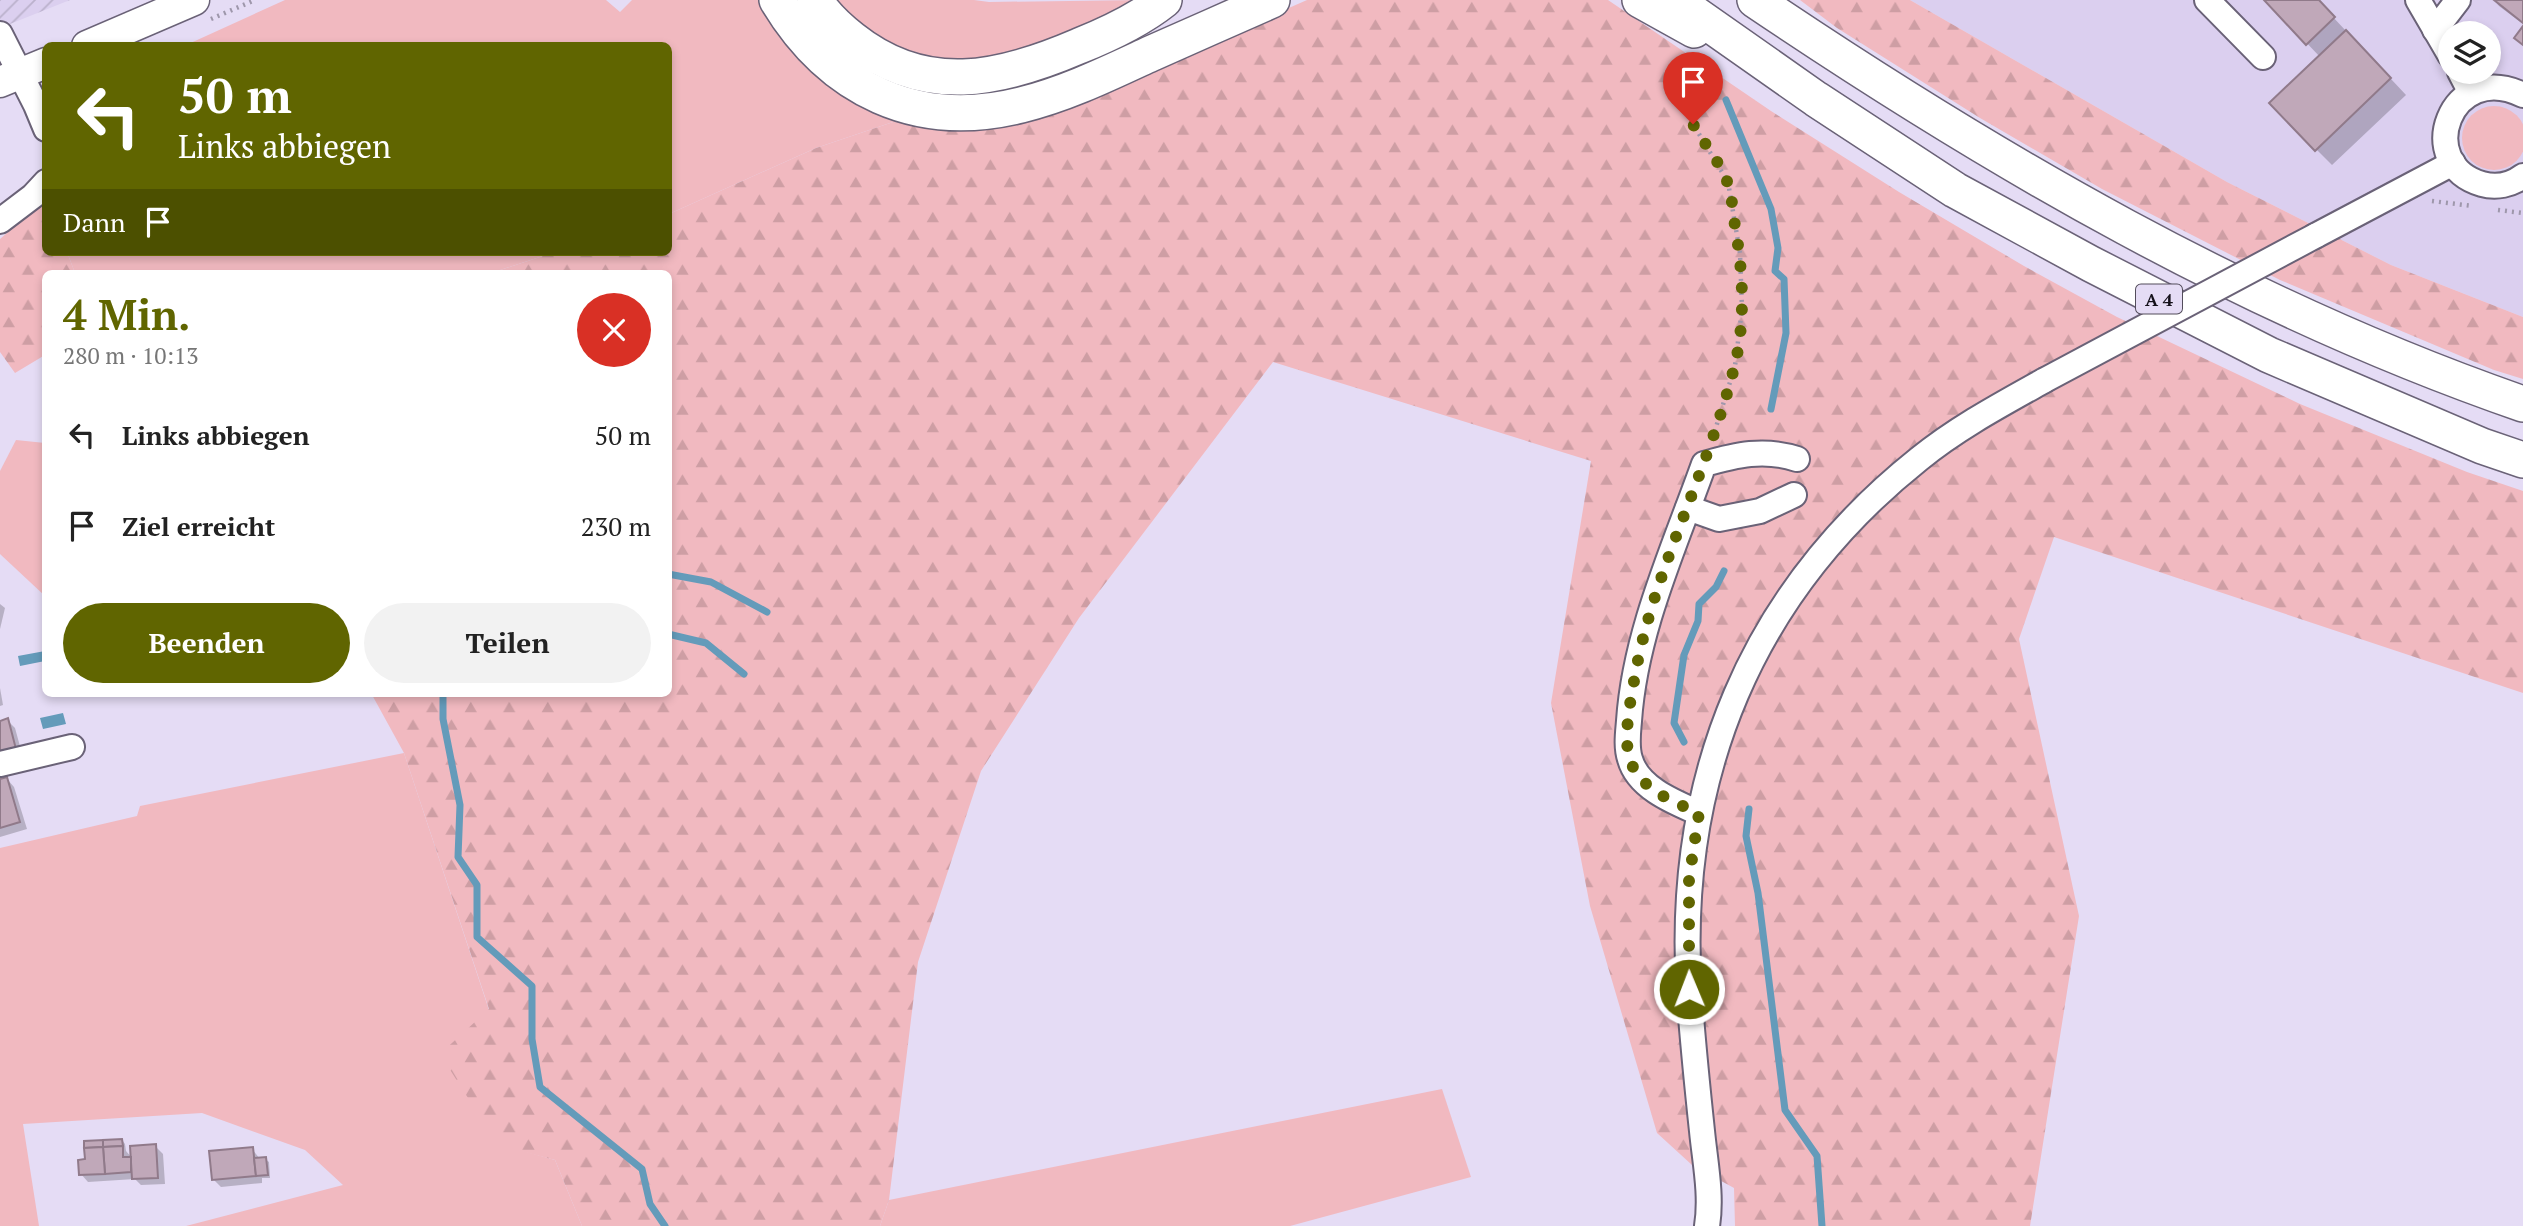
<!DOCTYPE html>
<html lang="de">
<meta charset="utf-8">
<style>
:root{--surface:#fff;--page:#f2f2f2;--text:#222;--muted:#767676;--accent:#606500}
body{margin:0;font-family:"PT Serif",serif;background:var(--page);color:var(--text);height:100vh;display:flex;flex-direction:column;font-size:26px;white-space:nowrap}
*{box-sizing:border-box;margin:0}
p{font-size:23px;color:var(--muted)}
.icon{flex:none;width:38px;height:38px;fill:none;stroke:currentColor;stroke-width:2;stroke-linecap:round;stroke-linejoin:round}
.map{position:relative;flex:1;overflow:hidden}
.side{position:absolute;left:42px;top:270px;width:630px;height:427px;display:flex;flex-direction:column;background:var(--surface);border-radius:10px;box-shadow:0 4px 10px #0003}
.side>*{flex:none}
.guide{position:absolute;left:42px;top:42px;width:630px;height:214px;border-radius:10px;box-shadow:0 4px 10px #0003;background:#606500;color:#fff;overflow:hidden}
.tools{position:absolute;left:2438px;top:21px;display:grid;gap:14px}
.tools a{display:grid;place-items:center;width:63px;height:63px;border-radius:50%;background:var(--surface);box-shadow:0 4px 10px #0003;font-size:35px}
.pin{position:absolute;display:grid;place-items:center;width:60px;height:60px;color:#fff;margin:-72px -30px;border-radius:50% 50% 50% 0;rotate:-45deg;box-shadow:0 0 7px #0007}
.pin .icon{rotate:45deg}
.me{position:absolute;width:77px;margin:-38px;rotate:359deg;stroke-linejoin:round;filter:drop-shadow(0 0 5px #0008)}
.turn{display:flex;align-items:center;gap:24px;height:147px;padding:0 21px;font-size:32px}
.turn .icon{width:91px;height:91px;stroke-width:2.5}
.turn b{display:block;font-size:49px;line-height:60px}
.then{display:flex;align-items:center;height:66px;padding:0 21px;background:#0003;gap:14px;font-size:26px}
.round{display:grid;place-items:center;flex:none;width:74px;height:74px;border-radius:37px;background:var(--page)}
.headline{display:flex;align-items:center;justify-content:space-between;height:119px;padding:0 21px}
h1{font-size:42px;font-weight:800;line-height:52px;color:var(--accent)}
.action{display:flex;gap:14px;margin-top:auto;padding:14px 21px}
.action a{flex:1;height:80px;border-radius:42px;background:var(--accent);color:#fff;font-size:28px;font-weight:800;line-height:80px;text-align:center}
.action a+a{background:var(--page);color:var(--text)}
ul{padding:0;list-style:none}
li{display:flex;align-items:center;gap:21px;height:91px;padding:0 21px}
li div{flex:1}
li b{display:block;font-size:26px}
li em{font-style:normal}
.map>svg:first-child{display:block}
.built{fill:#dbcfef;fill-rule:evenodd}
.industrial{fill:url(#industrial-furrows)}
.grass{fill:#f1b9c0}
.forest{fill:url(#forest-firs)}
.water{fill:#649bba}
.shadow{fill:#0003}
.lines{fill:none;stroke-linecap:round;stroke-linejoin:round}
.stream{stroke:#649bba;stroke-width:7}
.building{fill:#c0a8b9;stroke:#907a8a;stroke-width:2}
.minor-casing{stroke:#6a6277;stroke-width:28}
.major-casing{stroke:#6a6277;stroke-width:33}
.highway-casing{stroke:#6a6277;stroke-width:38}
.path{stroke:#9e97ab;stroke-width:4.5;stroke-dasharray:2 5;stroke-linecap:butt}
.minor{stroke:#fff;stroke-width:24}
.major{stroke:#fff;stroke-width:30}
.highway{stroke:#fff;stroke-width:35}
.minor-bridge-casing{stroke:#6a6277;stroke-width:28;stroke-linecap:butt}
.minor-bridge{stroke:#fff;stroke-width:24}
.route{stroke:#606500;stroke-width:12;stroke-dasharray:0 21.6}
.labels{text-anchor:middle;dominant-baseline:central;stroke-width:5;stroke-linejoin:round;paint-order:stroke}
.shield{fill:#e5dcf5;stroke:#534d5b;stroke-width:2}
.shield-label{font-size:18px;font-weight:bold;fill:#141019}
</style>
<div class="map">
<svg width="2523" height="1226" viewBox="0 0 2523 1226">
<defs>
<pattern id="industrial-furrows" width="10" height="10" patternUnits="userSpaceOnUse" patternTransform="scale(1.75)"><rect width="10" height="10" fill="#dbcfef"/><path d="M-1 1l2-2M0 10L10 0M9 11l2-2" fill="none" stroke="#bbb1cc"/></pattern>
<pattern id="forest-firs" width="22" height="20" patternUnits="userSpaceOnUse" patternTransform="scale(1.75)"><rect width="22" height="20" fill="#f1b9c0"/><path d="M5 1l3.5 6h-7zM16 11l3.5 6h-7z" fill="#ce9ea4"/></pattern>
</defs>
<rect width="100%" height="100%" fill="#e5dcf5"/>
<!-- built -->
<path class="built" d="M 1910,0 L 2523,0 L 2523,317 L 2391,265 L 2227,182 ZM 2450,33 L 2488,33 L 2488,72 L 2450,72 Z"/>
<!-- industrial -->
<path class="industrial" d="M 0,0 L 70,0 L 0,28 Z"/>
<!-- grass -->
<g class="grass">
<path d="M 285,0 L 606,0 L 620,12 L 632,0 L 762,0 L 902,119 L 816,148 L 669,214 L 668,46 L 184,46 Z"/>
<path d="M 832,0 L 974,0 L 989,2 L 1142,0 L 1011,57 L 935,64 L 885,46 Z"/>
<circle cx="2494" cy="138" r="32"/>
<path d="M 67,252 L 555,252 L 491,273 L 75,273 Z"/>
<path d="M 16,440 L 45,443 L 45,596 L 0,554 L 0,471 Z"/>
<path d="M 404,753 L 489,1010 L 498,1144 L 555,1160 L 582,1226 L 186,1226 L 343,1185 L 305,1150 L 202,1113 L 23,1124 L 39,1226 L 0,1226 L 0,848 L 137,816 L 140,806 Z"/>
<path d="M 1442,1089 L 1471,1177 L 1290,1226 L 880,1226 L 889,1200 Z"/>
</g>
<!-- forest -->
<g class="forest">
<path d="M 1307,0 L 1608,0 L 1771,111 L 1899,192 L 2024,266 L 2117,317 L 2300,404 L 2467,472 L 2523,491 L 2523,693 L 2054,537 L 2019,639 L 2079,916 L 2030,1226 L 1735,1226 L 1734,1188 L 1692,1165 L 1657,1133 L 1590,906 L 1551,703 L 1591,461 L 1273,362 L 1079,618 L 981,771 L 918,962 L 889,1200 L 880,1226 L 582,1226 L 555,1160 L 498,1145 L 440,1054 L 489,1009 L 404,753 L 371,693 L 668,693 L 668,273 L 491,273 L 555,252 L 668,252 L 669,214 L 816,148 L 902,119 L 928,125 L 1257,22 Z"/>
<path d="M 1800,0 L 1910,0 L 2227,182 L 2391,265 L 2523,317 L 2523,379 L 2494,370 L 2280,280 L 2102,189 L 1980,118 L 1837,28 Z"/>
<path d="M 45,200 L 46,252 L 67,252 L 75,273 L 46,273 L 45,355 L 15,373 L 0,352 L 0,239 Z"/>
</g>
<!-- water -->
<g class="water">
<path d="M 45,651 L 45,661 L 20,666 L 18,656 Z"/>
<path d="M 63,713 L 66,724 L 43,729 L 40,718 Z"/>
</g>
<!-- shadow -->
<g class="shadow">
<path d="M 2266,0 L 2317,0 L 2406,95 L 2332,165 L 2316,149 L 2320,57 Z"/>
<path d="M 2494,0 L 2523,0 L 2523,24 L 2499,6 Z"/>
<path d="M 0,604 L 5,608 L 0,629 Z"/>
<path d="M 0,688 L 3,705 L 0,706 Z"/>
<path d="M 7,720 L 15,728 L 24,761 L 1,755 L 0,722 Z"/>
<path d="M 7,779 L 14,787 L 27,829 L 0,837 L 0,781 Z"/>
<path d="M 122,1140 L 125,1144 L 126,1151 L 132,1158 L 155,1146 L 163,1154 L 165,1184 L 141,1185 L 135,1179 L 88,1182 L 81,1174 L 87,1161 Z"/>
<path d="M 252,1149 L 260,1159 L 265,1159 L 269,1162 L 270,1178 L 262,1178 L 262,1183 L 221,1187 L 214,1180 Z"/>
</g>
<g class="lines">
<!-- stream -->
<g class="stream">
<path d="M 1726,100 L 1771,209 L 1778,248 L 1775,271 L 1784,279 L 1786,333 L 1771,409"/>
<path d="M 668,574 L 711,582 L 767,612"/>
<path d="M 668,634 L 706,643 L 744,674"/>
<path d="M 443,693 L 443,719 L 460,805 L 458,857 L 477,885 L 477,937 L 532,986 L 532,1039 L 540,1087 L 642,1169 L 650,1204 L 665,1226"/>
<path d="M 1684,742 L 1674,723 L 1684,655 L 1698,621 L 1699,604 L 1716,587 L 1724,571"/>
<path d="M 1749,809 L 1746,836 L 1758,893 L 1785,1110 L 1817,1156 L 1822,1226"/>
</g>
</g>
<!-- building -->
<g class="building">
<path d="M 2264,0 L 2319,0 L 2335,17 L 2306,45 Z"/>
<path d="M 2494,0 L 2523,0 L 2523,23 Z"/>
<path d="M 2523,26 L 2523,45 L 2514,38 Z"/>
<path d="M 2346,30 L 2391,78 L 2315,151 L 2269,103 Z"/>
<path d="M 8,718 L 17,753 L 0,758 L 0,721 Z"/>
<path d="M 7,777 L 20,822 L 0,828 L 0,779 Z"/>
<path d="M 122,1139 L 123,1146 L 103,1147 L 103,1140 Z"/>
<path d="M 103,1140 L 103,1147 L 84,1148 L 84,1141 Z"/>
<path d="M 156,1144 L 158,1178 L 132,1179 L 130,1146 Z"/>
<path d="M 123,1146 L 123,1157 L 131,1157 L 131,1172 L 105,1174 L 103,1147 Z"/>
<path d="M 103,1147 L 105,1174 L 79,1175 L 78,1160 L 85,1159 L 84,1148 Z"/>
<path d="M 253,1147 L 256,1176 L 212,1180 L 209,1151 Z"/>
<path d="M 266,1157 L 268,1175 L 256,1176 L 254,1158 Z"/>
</g>
<g class="lines">
<defs>
<g id="minor">
<path d="M 2207,0 L 2263,57"/>
<path d="M 2418,0 L 2450,55"/>
<path d="M 2435,30 L 2458,0"/>
<path d="M 0,34 L 36,105 L 46,129"/>
<path d="M 2460,72 L 2471,93"/>
<path d="M 2523,95 C 2450,59 2413,164 2482,184 C 2496,188 2511,185 2523,176"/>
<path d="M 0,221 L 33,196 L 46,182"/>
<path d="M 2315,236 L 2453,163"/>
<path d="M 1688,508 L 1719,519 L 1760,511 L 1794,495"/>
<path d="M 0,764 L 72,747"/>
<path d="M 1699,813 C 1674,802 1638,788 1630,759 C 1626,747 1628,733 1629,721 C 1635,632 1674,548 1704,464 C 1736,455 1764,448 1797,459"/>
<path d="M 1707,1226 C 1712,1195 1705,1162 1702,1131 C 1697,1084 1692,1036 1689,989 C 1676,776 1751,593 1919,459 C 1957,428 2002,404 2045,380"/>
</g>
<g id="major">
<path d="M 87,46 L 194,0"/>
<path d="M 0,82 L 46,63"/>
</g>
<g id="highway">
<path d="M 777,0 C 831,90 917,131 1021,105 C 1066,94 1109,73 1150,54 C 1191,36 1231,18 1272,0"/>
<path d="M 815,0 C 824,15 838,28 852,39 C 925,97 1000,80 1079,46 C 1109,34 1139,20 1164,0"/>
<path d="M 1640,0 L 1694,30"/>
<path d="M 1675,0 L 1816,99 L 1955,190 L 2091,264 L 2269,355 L 2482,446 L 2523,460"/>
<path d="M 1755,0 C 1995,162 2248,309 2523,404"/>
</g>
</defs>
<!-- minor casing -->
<use href="#minor" class="minor-casing"/>
<!-- major casing -->
<use href="#major" class="major-casing"/>
<!-- highway casing -->
<use href="#highway" class="highway-casing"/>
<!-- path -->
<g class="path">
<path d="M 211,19 L 255,0"/>
<path d="M 1670,86 L 1728,182 L 1740,253 L 1742,309 L 1735,366 L 1712,440"/>
<path d="M 2432,201 L 2472,206"/>
<path d="M 2498,210 L 2523,213"/>
</g>
<!-- minor -->
<use href="#minor" class="minor"/>
<!-- major -->
<use href="#major" class="major"/>
<!-- highway -->
<use href="#highway" class="highway"/>
<defs>
<path id="minor-bridge" d="M 2045,380 L 2315,236"/>
</defs>
<!-- minor-bridge casing -->
<use href="#minor-bridge" class="minor-bridge-casing"/>
<!-- minor-bridge -->
<use href="#minor-bridge" class="minor-bridge"/>
</g>
<g class="lines">
<!-- route -->
<path class="route" d="M 1689,989 L 1689,879 L 1699,813 C 1673,802 1640,789 1630,760 C 1622,736 1632,694 1636,670 C 1656,566 1708,471 1734,368 C 1746,322 1743,271 1735,226 C 1733,212 1732,197 1728,184 C 1722,165 1703,142 1693,124"/>
</g>
<g class="labels">
<!-- shield labels -->
<rect class="shield" x="2136" y="284.5" width="46" height="29" rx="5"/>
<g class="shield-label">
<text x="2159" y="299">A 4</text>
</g>
</g>
</svg>
<div class="tools">
<a><svg class="icon" aria-label="layers" viewBox="0 0 24 24"><path d="M12 4l9 5-9 5-9-5zM3 14l9 5 9-5"/></svg></a>
</div>
<div class="pin" style="left:1693px;top:124px;background:#d93025"><svg class="icon" aria-label="arrive" viewBox="0 0 24 24"><path d="M6 21V4h12l-3 4 3 4H6"/></svg></div>
<svg class="me" style="left:1689px;top:989px" viewBox="-20 -20 40 40"><circle r="17" fill="#606500" stroke="#fff" stroke-width="3"/><path d="M0-11L8 9 0 5-8 9z" fill="#fff"/></svg>
<div class="guide">
<div class="turn"><svg class="icon" aria-label="left" viewBox="0 0 24 24"><path d="M17 20v-9H6M10 6l-5 5 5 5"/></svg><div><b>50 m</b>Links abbiegen</div></div>
<div class="then">Dann<svg class="icon" aria-label="arrive" viewBox="0 0 24 24"><path d="M6 21V4h12l-3 4 3 4H6"/></svg></div>
</div>
<section class="side">
<div class="headline"><div><h1>4 Min.</h1><p>280 m · 10:13</p></div><a class="round" style="background:#d93025;color:#fff"><svg class="icon" aria-label="close" viewBox="0 0 24 24"><path d="M6 6l12 12M18 6L6 18"/></svg></a></div>
<ul>
<li><svg class="icon" aria-label="left" viewBox="0 0 24 24"><path d="M17 20v-9H6M10 6l-5 5 5 5"/></svg><div><b>Links abbiegen</b></div><em>50 m</em></li>
<li><svg class="icon" aria-label="arrive" viewBox="0 0 24 24"><path d="M6 21V4h12l-3 4 3 4H6"/></svg><div><b>Ziel erreicht</b></div><em>230 m</em></li>
</ul>
<div class="action"><a>Beenden</a><a>Teilen</a></div>
</section>
</div>
